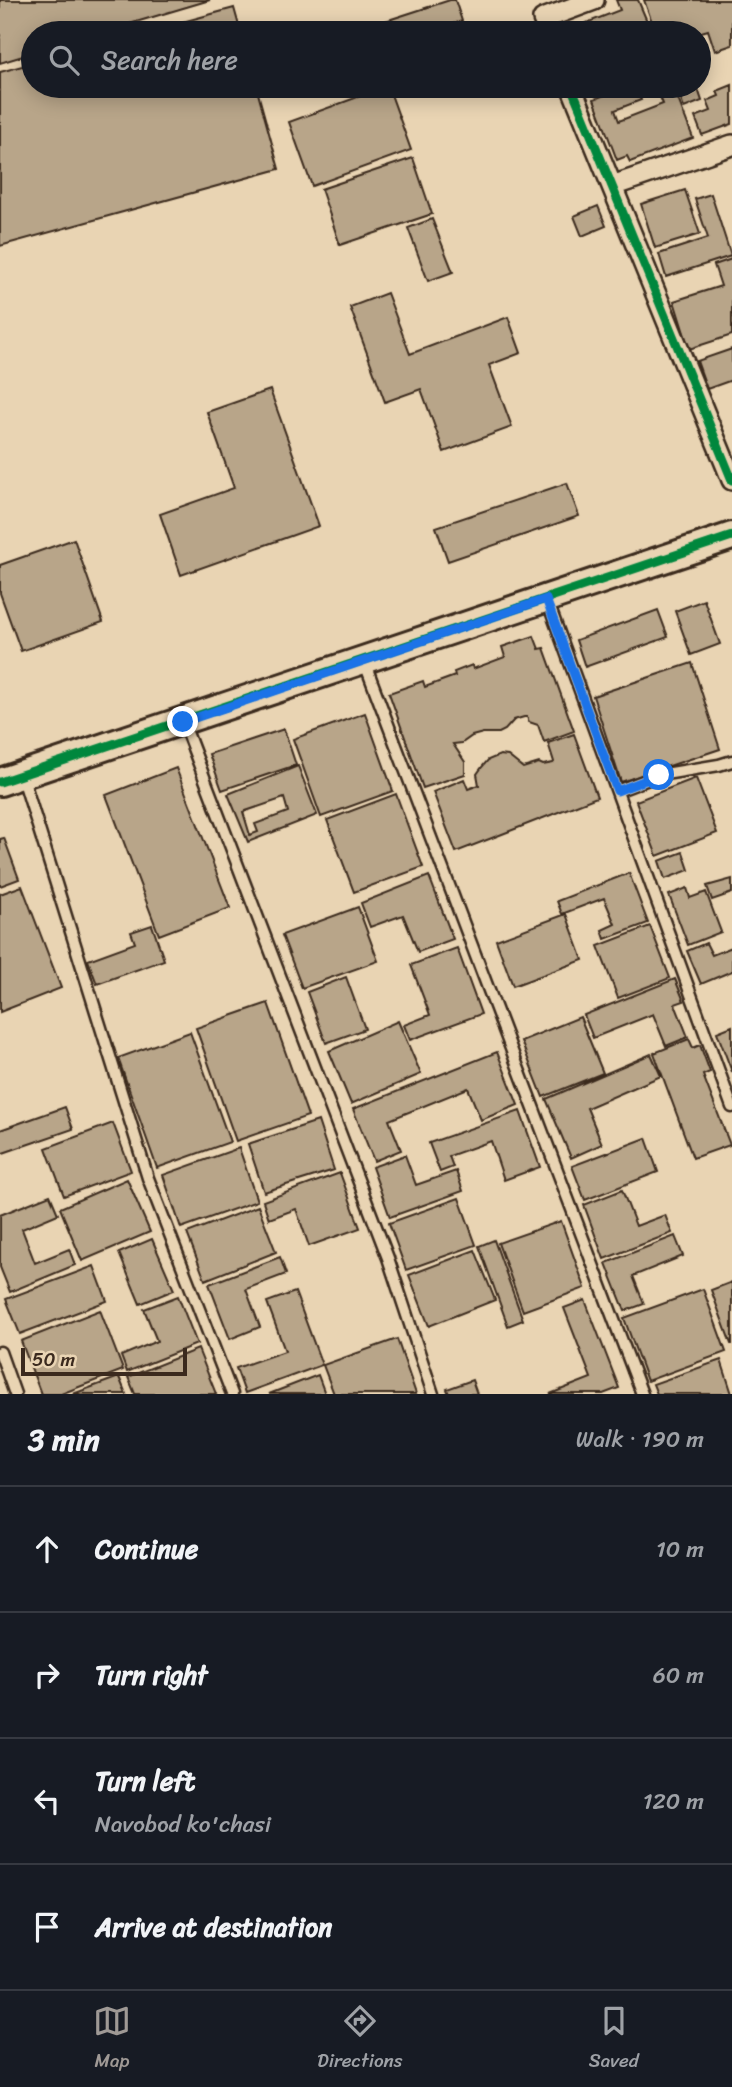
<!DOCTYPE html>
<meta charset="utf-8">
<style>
:root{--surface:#171b24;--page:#242831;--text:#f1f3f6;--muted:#9ea1a6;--line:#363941;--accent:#9f9995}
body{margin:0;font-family:Sriracha,sans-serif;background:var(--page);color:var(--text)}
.scale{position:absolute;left:21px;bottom:18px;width:166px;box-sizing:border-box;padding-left:7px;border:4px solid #3b2a1e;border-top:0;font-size:19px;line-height:24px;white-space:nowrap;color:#3b2a1e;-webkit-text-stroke:5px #e9d4b3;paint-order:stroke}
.stop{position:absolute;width:21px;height:21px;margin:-16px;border:5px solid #1a73e8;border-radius:50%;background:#fff}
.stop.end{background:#1a73e8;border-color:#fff;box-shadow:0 2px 7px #0008}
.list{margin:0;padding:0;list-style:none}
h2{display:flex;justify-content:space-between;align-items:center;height:91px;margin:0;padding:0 28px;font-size:30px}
h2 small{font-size:23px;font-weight:400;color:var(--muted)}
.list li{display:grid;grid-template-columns:46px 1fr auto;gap:21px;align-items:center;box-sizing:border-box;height:126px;padding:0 28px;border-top:2px solid var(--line)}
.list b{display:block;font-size:26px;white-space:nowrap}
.list p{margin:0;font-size:23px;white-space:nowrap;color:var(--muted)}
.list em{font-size:23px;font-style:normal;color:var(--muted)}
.icon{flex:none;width:38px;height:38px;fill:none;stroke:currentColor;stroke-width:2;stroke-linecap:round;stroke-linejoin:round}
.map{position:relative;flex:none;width:732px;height:1394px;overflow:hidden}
.search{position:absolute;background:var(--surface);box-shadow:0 4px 18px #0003;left:21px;right:21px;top:21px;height:77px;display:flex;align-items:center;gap:18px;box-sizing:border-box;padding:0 24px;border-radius:38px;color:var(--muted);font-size:26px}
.sheet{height:595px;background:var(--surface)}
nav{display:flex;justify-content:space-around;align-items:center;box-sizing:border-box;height:98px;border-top:2px solid var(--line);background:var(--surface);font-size:19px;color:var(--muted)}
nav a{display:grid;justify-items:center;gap:4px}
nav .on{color:var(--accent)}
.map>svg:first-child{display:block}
.building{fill:#b8a589;stroke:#3b2a1e;stroke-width:2;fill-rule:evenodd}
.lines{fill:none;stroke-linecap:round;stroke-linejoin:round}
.lane-casing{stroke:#3b2a1e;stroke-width:15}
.street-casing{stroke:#3b2a1e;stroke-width:24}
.secondary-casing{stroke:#3b2a1e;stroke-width:32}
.lane{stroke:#e9d4b3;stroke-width:10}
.street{stroke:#e9d4b3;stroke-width:19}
.secondary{stroke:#e9d4b3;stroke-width:26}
.cycleway-casing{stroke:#e9d4b3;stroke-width:13}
.cycleway{stroke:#00873e;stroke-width:9}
.route{stroke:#1a73e8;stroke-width:9}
</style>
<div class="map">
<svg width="732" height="1394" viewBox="0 0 732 1394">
<rect width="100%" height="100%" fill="#e9d4b3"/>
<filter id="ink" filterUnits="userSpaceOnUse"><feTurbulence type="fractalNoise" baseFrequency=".0143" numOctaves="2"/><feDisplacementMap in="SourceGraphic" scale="14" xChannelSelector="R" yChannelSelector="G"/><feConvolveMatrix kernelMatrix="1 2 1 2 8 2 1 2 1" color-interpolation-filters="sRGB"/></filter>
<g filter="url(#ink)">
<path class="building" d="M0 0H210L99 33H33V53L0 63Z
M450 0H455L462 21 424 33H375L373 25Z
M616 0H638L652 33H584L581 25 620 10Z
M644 0H732V45L715 51 708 30 698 33H656Z
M234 8 241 33H142Z
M33 63V86H256L279 169 0 246V72Z
M732 85V124L702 135 695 117 711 111 707 101 719 96 717 91Z
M388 86 411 150 312 186 289 122Z
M629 86H635L641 100 615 110 619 121 663 104 658 92 673 86 693 138 630 162 627 156 617 160 594 99Z
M676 86H697L702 101 684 108Z
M413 158 432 214 340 245 321 189Z
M685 190 700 234 655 248 641 204Z
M711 194 731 256 666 277 659 254 708 238 695 199Z
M598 206 606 226 582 236 574 216Z
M432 219 453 272 428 281 408 228Z
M732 259V335L689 349 674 301 721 286 714 265Z
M387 293 410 354 508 317 521 353 489 365 512 427 444 452 421 389 385 402 350 307Z
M732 349V380L707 389 697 361Z
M270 390 319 526 181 575 160 514 234 488 207 412Z
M567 483 579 516 448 561 436 527Z
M74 539 103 622 21 651 0 593V565Z
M704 600 720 644 691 655 675 611Z
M658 610 668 637 585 667 576 640Z
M534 636 539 649 544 648 574 731 544 742 538 725 529 722 527 717H524L514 720 505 730 499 733H483L472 736 462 743 453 744 465 762V774L423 788 389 693 423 681 425 687 455 676 454 672 472 665 473 669 505 657 502 647Z
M692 663 720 749 621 782 593 696Z
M365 713 393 791 321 817 293 739Z
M284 729 296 765 222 790 209 754Z
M574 734 597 797 456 852 433 792 464 779 468 789 479 785 477 774 482 767 488 760 500 755 508 756 523 768 539 763 543 765 553 763 554 762 548 743Z
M298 766 317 815 248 842 228 794ZM284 798 288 812 255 824 258 832 250 835 243 812Z
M176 768 230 908 159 935 106 795Z
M696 778 717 833 657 856 636 801Z
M396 794 423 867 354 892 327 820Z
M4 838 19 879 0 886V839Z
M683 852 689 870 665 879 659 861Z
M629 873 648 923 605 939 602 930 615 924 604 898 562 914 557 901Z
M429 876 453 939 418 952 403 915 370 927 361 903Z
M732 879V893L712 900 707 886Z
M22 886 61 988 0 1012V894Z
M687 888 690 898 706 892 721 932 688 945 669 895Z
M358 907 378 961 302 988 282 935Z
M566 914 583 960 513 986 496 940Z
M152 925 164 960 97 984 88 960 135 943 131 932Z
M650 926 670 978 618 998 598 946Z
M706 943 712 955 732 947V971L701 984 687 951Z
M457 948 481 1014 410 1040 404 1025 430 1015 411 965Z
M346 977 365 1029 326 1043 307 992Z
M675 979 684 1001 675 1004 688 1037 666 1046 653 1014 593 1038 584 1015Z
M268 1003 308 1116 236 1141 196 1028Z
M580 1017 603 1073 543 1097 521 1041Z
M398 1021 421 1074 351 1104 329 1051Z
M732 1026V1072L717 1032Z
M190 1032 230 1142 157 1168 118 1058Z
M689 1039 693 1048 700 1045 710 1072 703 1075 730 1145 693 1158 654 1053Z
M497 1052 518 1105 481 1120 468 1088 389 1120 401 1150 374 1161 353 1109Z
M651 1054 661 1076 587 1108 602 1144 571 1158 546 1099Z
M65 1107 73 1129 0 1154V1130Z
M520 1111 540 1167 504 1180 491 1141 449 1156 453 1167 440 1172 429 1143Z
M318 1121 334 1170 264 1192 248 1144Z
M113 1123 131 1171 64 1196 46 1148Z
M646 1138 658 1172 585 1200 572 1166Z
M239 1148 257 1201 181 1228 163 1175Z
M405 1155 416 1185 456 1171 463 1191 390 1217 372 1167Z
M340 1173 360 1228 309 1246 296 1209 269 1219 263 1201Z
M127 1179 150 1232 82 1261 60 1208Z
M622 1190 636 1226 665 1215 672 1233 604 1259 584 1205Z
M50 1195 58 1214 22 1229 35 1263 69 1249 75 1265 10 1292 0 1267V1215Z
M459 1198 476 1245 406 1270 389 1223Z
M258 1206 276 1252 205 1280 187 1233Z
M561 1221 585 1288 523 1311 498 1243Z
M675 1236 683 1256 633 1276 644 1304 625 1311 606 1263Z
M152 1239 174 1290 140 1304 119 1253Z
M494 1240 523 1320 508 1326 479 1246Z
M475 1250 495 1300 429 1326 409 1275Z
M280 1257 286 1274 246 1289 260 1327 230 1339 209 1284Z
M94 1266 107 1301 20 1334 6 1299Z
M732 1282V1344H731L711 1290Z
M703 1289 726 1352 647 1381 624 1318Z
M295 1292 322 1365 245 1393 236 1368 285 1351 267 1302Z
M178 1296 197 1344 127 1372 121 1356 157 1341 144 1309Z
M585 1300 619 1388 603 1394H550L591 1378 564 1308Z
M100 1310 123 1370 61 1394H41L21 1341Z
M397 1339 416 1394H334L323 1365Z
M198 1349 216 1394H135L128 1377Z
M721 1360 732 1394H657L653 1384Z
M318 1375 325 1394H269Z
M119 1377 126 1394H73Z
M472 1380 477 1394H449L447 1389Z"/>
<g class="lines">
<defs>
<path id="lane" d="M547 600 732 1107
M364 661 642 1394
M183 722 388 1258 433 1394
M22 775 148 1178 232 1394
M617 791 659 775 719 765 732 761
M0 1352 15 1394"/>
<path id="street" d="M549 33 543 19 594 0
M571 86 732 480
M612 186 732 145"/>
<path id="secondary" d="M0 782 732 536"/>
</defs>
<use href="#lane" class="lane-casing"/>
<use href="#street" class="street-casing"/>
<use href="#secondary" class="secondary-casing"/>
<use href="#lane" class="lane"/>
<use href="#street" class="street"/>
<use href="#secondary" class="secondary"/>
<defs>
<path id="cycleway" d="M571 86 732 480
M0 782 732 536"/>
</defs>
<use href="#cycleway" class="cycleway-casing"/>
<use href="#cycleway" class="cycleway"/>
</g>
</g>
<g class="lines" filter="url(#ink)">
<path class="route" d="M183 722 546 599 617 791 659 775"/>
</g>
</svg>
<div class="scale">50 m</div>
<div class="stop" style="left:659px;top:775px"></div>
<div class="stop end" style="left:183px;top:722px"></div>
<div class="search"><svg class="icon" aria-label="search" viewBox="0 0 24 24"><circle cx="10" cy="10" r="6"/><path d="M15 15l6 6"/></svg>Search here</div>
</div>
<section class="sheet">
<h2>3 min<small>Walk · 190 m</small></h2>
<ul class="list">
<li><svg class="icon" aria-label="ahead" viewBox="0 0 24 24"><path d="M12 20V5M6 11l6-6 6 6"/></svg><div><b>Continue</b></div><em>10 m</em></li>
<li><svg class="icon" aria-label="right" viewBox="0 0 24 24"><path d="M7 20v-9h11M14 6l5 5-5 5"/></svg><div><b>Turn right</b></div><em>60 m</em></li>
<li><svg class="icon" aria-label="left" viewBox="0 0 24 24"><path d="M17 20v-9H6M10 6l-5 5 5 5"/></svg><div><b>Turn left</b><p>Navobod ko'chasi</p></div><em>120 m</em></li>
<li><svg class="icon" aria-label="arrive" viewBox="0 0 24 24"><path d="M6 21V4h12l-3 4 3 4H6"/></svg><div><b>Arrive at destination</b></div></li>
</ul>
</section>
<nav>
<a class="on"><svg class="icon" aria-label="map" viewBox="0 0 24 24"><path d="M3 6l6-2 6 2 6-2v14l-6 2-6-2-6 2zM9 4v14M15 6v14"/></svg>Map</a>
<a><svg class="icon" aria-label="directions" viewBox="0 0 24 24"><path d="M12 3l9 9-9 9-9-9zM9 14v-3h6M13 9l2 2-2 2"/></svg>Directions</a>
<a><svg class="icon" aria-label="saved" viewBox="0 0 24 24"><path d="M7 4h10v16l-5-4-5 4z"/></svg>Saved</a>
</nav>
